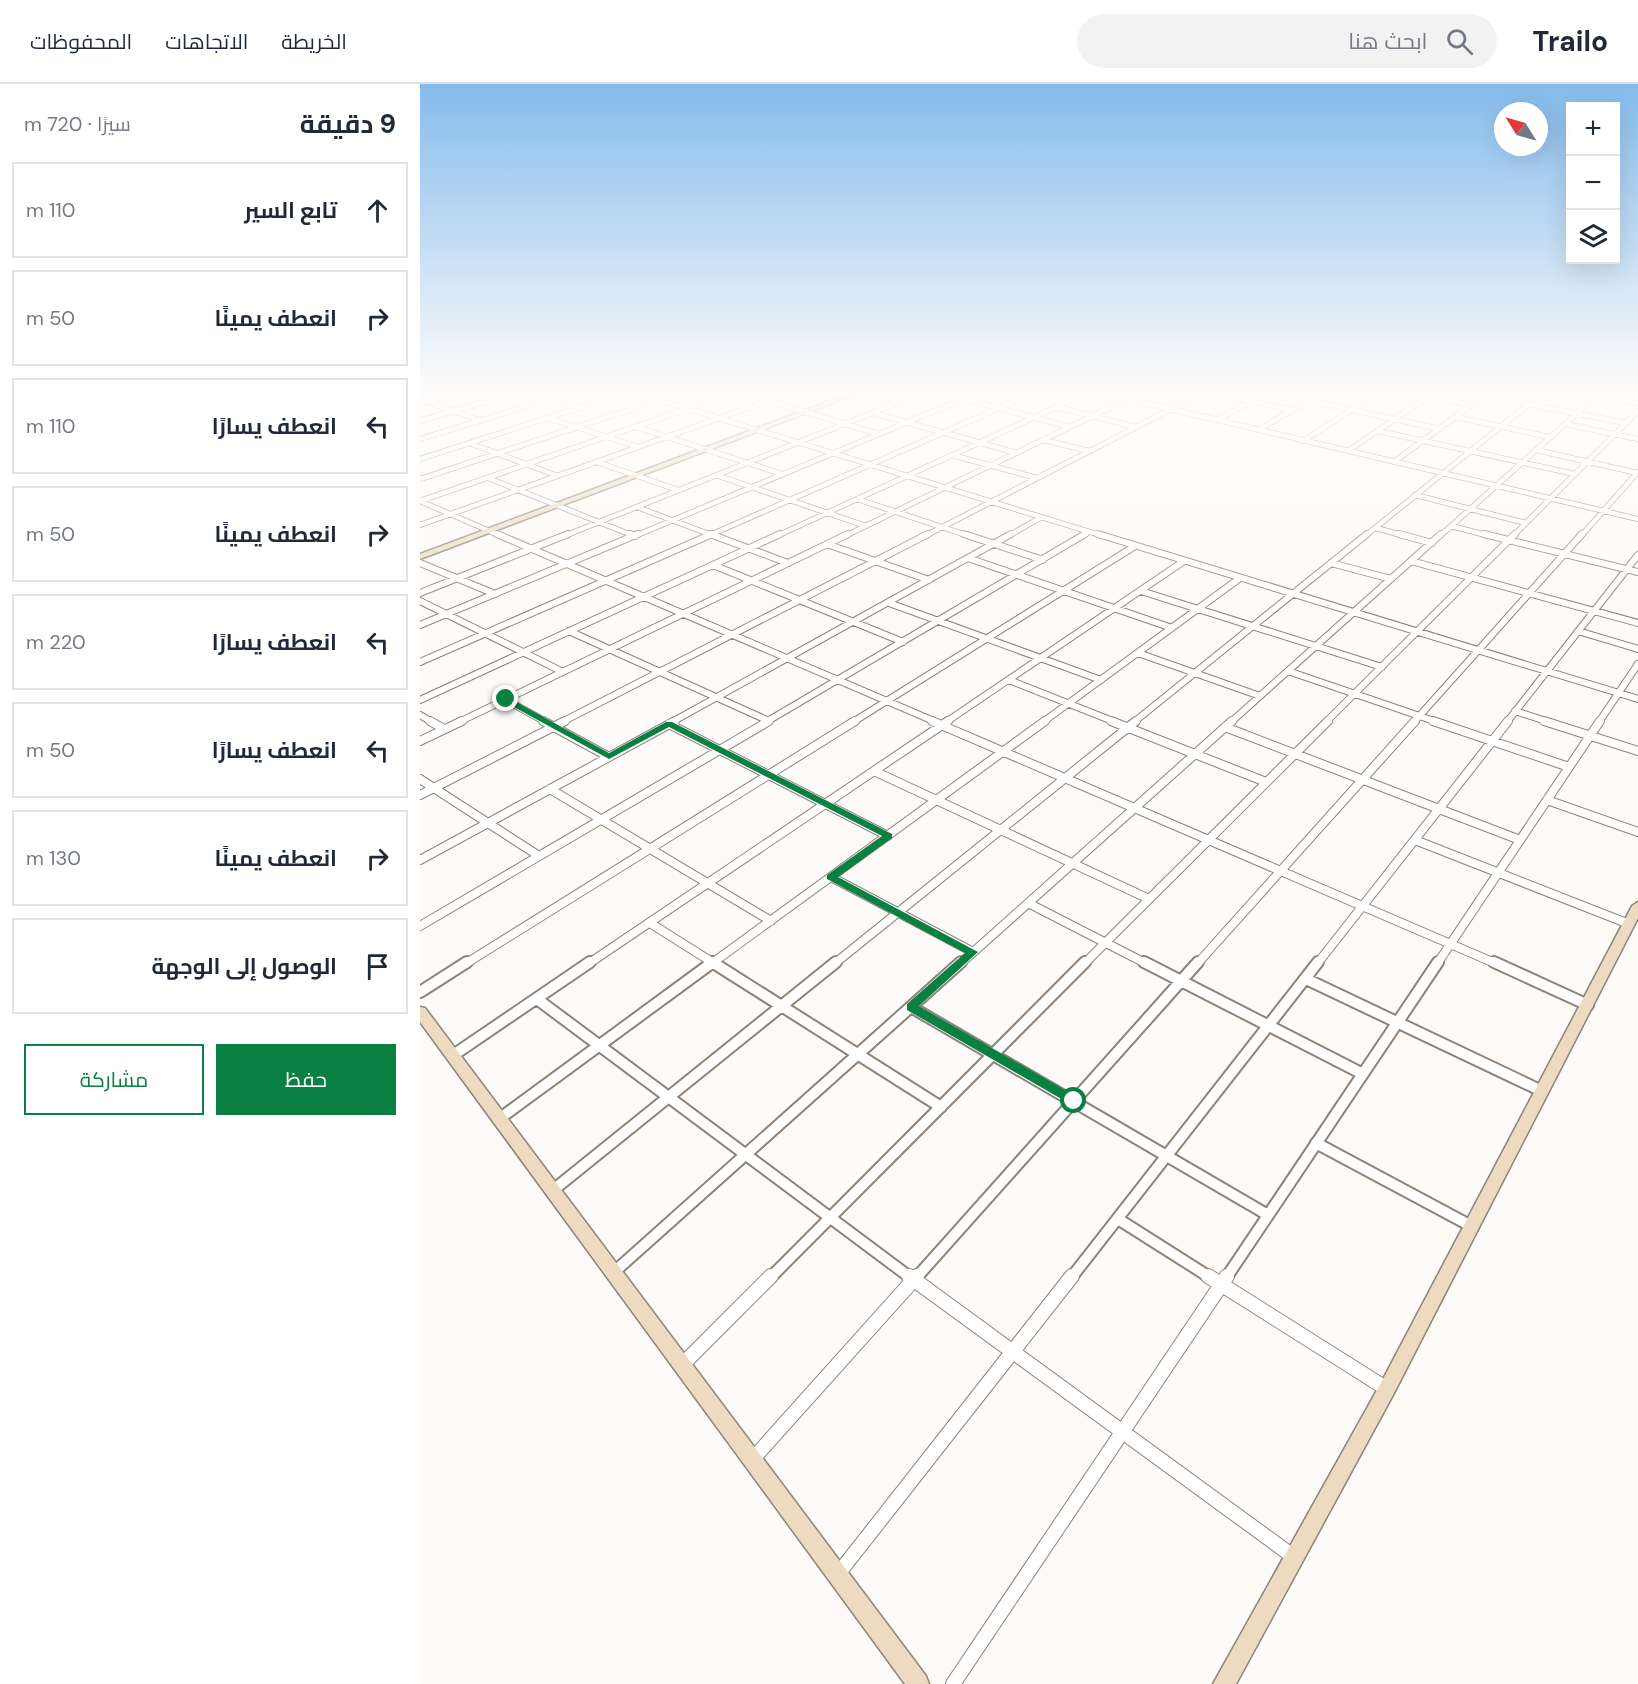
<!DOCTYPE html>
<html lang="ar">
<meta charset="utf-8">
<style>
:root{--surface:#fff;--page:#f2f2f3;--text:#1f2937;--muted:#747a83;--line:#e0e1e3;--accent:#0b8043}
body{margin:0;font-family:"DM Sans",Cairo,sans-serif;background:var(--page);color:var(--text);direction:rtl}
.controls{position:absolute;right:18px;top:18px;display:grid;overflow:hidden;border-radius:0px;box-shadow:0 6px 24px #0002}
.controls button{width:54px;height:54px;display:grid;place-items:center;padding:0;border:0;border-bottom:2px solid var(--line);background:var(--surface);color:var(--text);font:30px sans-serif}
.compass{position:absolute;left:1074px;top:18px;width:54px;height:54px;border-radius:50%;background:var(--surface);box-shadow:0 6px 24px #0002;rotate:307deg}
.stop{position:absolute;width:18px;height:18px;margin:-14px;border:4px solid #0b8043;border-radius:50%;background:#fff}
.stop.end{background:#0b8043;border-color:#fff;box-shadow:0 2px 6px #0008}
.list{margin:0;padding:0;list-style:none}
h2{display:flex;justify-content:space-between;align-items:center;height:78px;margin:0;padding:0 24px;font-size:26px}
h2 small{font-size:20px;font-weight:400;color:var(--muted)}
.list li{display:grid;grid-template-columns:39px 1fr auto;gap:18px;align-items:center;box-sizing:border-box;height:96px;margin:0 12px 12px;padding:0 12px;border:2px solid var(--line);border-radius:0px}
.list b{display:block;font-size:22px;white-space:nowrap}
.list em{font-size:20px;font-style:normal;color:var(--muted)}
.actions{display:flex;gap:12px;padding:18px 24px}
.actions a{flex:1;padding:14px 0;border:2px solid var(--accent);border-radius:0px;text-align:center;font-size:21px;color:var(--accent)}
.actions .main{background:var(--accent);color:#fff}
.icon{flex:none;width:33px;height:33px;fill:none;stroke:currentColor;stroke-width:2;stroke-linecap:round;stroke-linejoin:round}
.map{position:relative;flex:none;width:1218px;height:1600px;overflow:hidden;direction:ltr}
header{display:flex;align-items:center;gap:36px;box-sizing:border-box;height:84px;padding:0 30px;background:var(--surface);border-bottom:2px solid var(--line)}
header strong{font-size:28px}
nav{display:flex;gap:33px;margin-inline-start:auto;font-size:21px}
.search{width:420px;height:54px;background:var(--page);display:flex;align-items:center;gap:15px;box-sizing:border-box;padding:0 21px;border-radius:33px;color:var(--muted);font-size:22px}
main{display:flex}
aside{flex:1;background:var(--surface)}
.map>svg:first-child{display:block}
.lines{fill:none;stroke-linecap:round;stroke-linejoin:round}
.street-far4-casing{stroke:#8c847c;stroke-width:6}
.street-far3-casing{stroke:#8c847c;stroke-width:8}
.street-far2-casing{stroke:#8c847c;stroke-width:10}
.street-far1-casing{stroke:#8c847c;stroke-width:14}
.street-casing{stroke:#8c847c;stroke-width:16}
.secondary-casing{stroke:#8c847c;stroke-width:3}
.street-far4{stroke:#fff;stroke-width:4.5}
.street-far3{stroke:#fff;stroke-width:6}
.street-far2{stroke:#fff;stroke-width:8}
.street-far1{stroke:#fff;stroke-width:10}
.street{stroke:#fff;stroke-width:14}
.secondary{fill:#ecdbc1;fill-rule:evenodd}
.route{fill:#0b8043}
</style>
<header>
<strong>Trailo</strong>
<div class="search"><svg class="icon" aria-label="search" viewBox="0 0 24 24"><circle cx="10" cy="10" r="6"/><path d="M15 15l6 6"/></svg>ابحث هنا</div>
<nav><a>الخريطة</a><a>الاتجاهات</a><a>المحفوظات</a></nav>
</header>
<main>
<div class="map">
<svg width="1218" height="1600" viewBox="0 0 1218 1600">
<rect width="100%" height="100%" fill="#fefaf7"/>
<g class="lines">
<defs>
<path id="street-far4" d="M109 307 159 324
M210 307 683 452
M441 307 481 317
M513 307 650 343
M674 307 1218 435
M785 307 872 326
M984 307 1052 321
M1040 307 1206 339
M1154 307 1218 319
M318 308 459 350
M849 308 1020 345
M6 317 61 337
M0 319 41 307
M636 323 716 343
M453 329 597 369
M1036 333 1130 353
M128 334 218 363
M797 336 850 307
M0 337 101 307
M1145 340 1218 355
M216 343 362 390
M838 346 905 307
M958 347 1155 390
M0 355 156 307
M624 356 669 367
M883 357 961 307
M49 359 138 392
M1116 366 1218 389
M928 367 1016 307
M532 371 617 394
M0 375 211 307
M177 378 258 406
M974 378 1070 307
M296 391 446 442
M68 394 214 452
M0 395 266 307
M995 411 1106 439
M437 415 549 452
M0 417 81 452
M0 417 319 307
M217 423 294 452
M0 441 375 307
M1031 442 1070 452
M956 444 985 452
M144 452 507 307
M215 452 562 307
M288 452 618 307
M357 452 671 307
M425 452 724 307
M505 452 786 307
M588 452 620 434
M663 452 669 448
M945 452 1125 307
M1020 452 1182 307
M1093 452 1218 327
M1161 452 1218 388"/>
<path id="street-far3" d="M77 450 516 638
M210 450 215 452
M290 450 368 479
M544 450 623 476
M678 450 1218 615
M979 450 1012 459
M1064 450 1218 488
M407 460 509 496
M548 474 752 544
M991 477 1218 539
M0 479 75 510
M911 479 971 495
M293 481 483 558
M721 507 962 583
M0 509 148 450
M0 517 143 588
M469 519 681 596
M0 541 218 450
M149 547 349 637
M1158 547 1218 565
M718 569 840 612
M0 578 292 450
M868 587 1017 638
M589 596 695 638
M0 616 360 450
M86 616 126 638
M1095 627 1129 638
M0 631 12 638
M39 638 428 450
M142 638 508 450
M252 638 591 450
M346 638 665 450
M433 638 715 462
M526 638 764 477
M623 638 820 494
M714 638 947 450
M811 638 1021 450
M906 638 1095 450
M994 638 1162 450
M1087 638 1218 471
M1179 638 1218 580"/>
<path id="street-far2" d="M10 637 24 645
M123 637 189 673
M512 637 1077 880
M691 637 846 698
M1013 637 1149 683
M1124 637 1218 667
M249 640 468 752
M805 643 1100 756
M0 657 42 637
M454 687 729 815
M0 695 119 772
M130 705 351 837
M0 711 145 637
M1127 716 1218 748
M995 756 1209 840
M0 776 255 637
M411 793 553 868
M608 819 727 880
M230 839 295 880
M0 842 349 637
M45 880 435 637
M168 880 528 637
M291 880 625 637
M414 880 716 637
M540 880 812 637
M664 880 908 637
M777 880 995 637
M897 880 1088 637
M1017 880 1180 637"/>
<path id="street-far1" d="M292 878 521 1023
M724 878 943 990
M1074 878 1168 921
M886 895 1122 1007
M0 908 47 878
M117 915 491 1194
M491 923 848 1131
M32 972 170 878
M79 1035 293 878
M896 1059 1053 1143
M132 1107 416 878
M698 1135 791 1194
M193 1189 541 878
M350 1194 665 878
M496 1194 778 878
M651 1194 898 878
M806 1194 1018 878"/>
<path id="street" d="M489 1192 874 1473
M788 1192 967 1305
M262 1281 351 1192
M332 1376 497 1192
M418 1490 652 1192
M533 1600 807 1192"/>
<path id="secondary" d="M436 307H445L0 475V470Z
M1218 818V834L973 1311 816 1600H793L961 1299 1212 822Z
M0 923 5 924 506 1592 509 1600H485L0 938Z"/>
</defs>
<use href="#street-far4" class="street-far4-casing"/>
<use href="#street-far3" class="street-far3-casing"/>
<use href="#street-far2" class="street-far2-casing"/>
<use href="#street-far1" class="street-far1-casing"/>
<use href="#street" class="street-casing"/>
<use href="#secondary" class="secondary-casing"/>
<use href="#street-far4" class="street-far4"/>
<use href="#street-far3" class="street-far3"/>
<use href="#street-far2" class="street-far2"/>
<use href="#street-far1" class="street-far1"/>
<use href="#street" class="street"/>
<use href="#secondary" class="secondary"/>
</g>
<linearGradient id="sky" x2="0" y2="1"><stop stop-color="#85bbec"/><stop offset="0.58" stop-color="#fffdfb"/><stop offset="1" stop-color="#fffdfb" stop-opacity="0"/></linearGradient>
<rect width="1218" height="531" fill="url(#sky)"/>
<path class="route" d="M83 614H89L189 669 246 638H252L472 750V754L418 793 558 868 499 922 659 1014V1020H650L487 926V920L545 869 407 795V791L462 752 249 643 189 675 83 617Z"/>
</svg>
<div class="controls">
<button>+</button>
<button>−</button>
<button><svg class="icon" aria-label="layers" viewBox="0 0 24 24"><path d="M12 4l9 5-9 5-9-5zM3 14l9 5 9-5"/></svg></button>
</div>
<svg class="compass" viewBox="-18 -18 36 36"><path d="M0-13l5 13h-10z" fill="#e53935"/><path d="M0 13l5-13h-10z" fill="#747a83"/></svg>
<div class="stop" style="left:654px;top:1017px"></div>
<div class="stop end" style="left:86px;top:615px"></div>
</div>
<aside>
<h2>9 دقيقة<small>سيرًا · 720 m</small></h2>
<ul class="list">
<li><svg class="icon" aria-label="ahead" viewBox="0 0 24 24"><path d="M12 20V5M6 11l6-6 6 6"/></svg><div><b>تابع السير</b></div><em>110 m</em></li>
<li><svg class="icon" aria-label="right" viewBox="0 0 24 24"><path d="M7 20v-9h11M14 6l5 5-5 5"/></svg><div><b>انعطف يمينًا</b></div><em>50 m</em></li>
<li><svg class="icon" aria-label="left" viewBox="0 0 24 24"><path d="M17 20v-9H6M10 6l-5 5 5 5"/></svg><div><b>انعطف يسارًا</b></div><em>110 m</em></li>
<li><svg class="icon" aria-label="right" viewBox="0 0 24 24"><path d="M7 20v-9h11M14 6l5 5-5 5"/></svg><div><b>انعطف يمينًا</b></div><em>50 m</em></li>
<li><svg class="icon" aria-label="left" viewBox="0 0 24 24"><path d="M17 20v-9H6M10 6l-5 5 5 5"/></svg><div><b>انعطف يسارًا</b></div><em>220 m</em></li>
<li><svg class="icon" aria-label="left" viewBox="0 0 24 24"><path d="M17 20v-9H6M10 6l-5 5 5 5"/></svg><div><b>انعطف يسارًا</b></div><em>50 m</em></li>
<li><svg class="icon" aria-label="right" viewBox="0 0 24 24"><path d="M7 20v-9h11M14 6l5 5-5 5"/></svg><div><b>انعطف يمينًا</b></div><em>130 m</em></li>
<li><svg class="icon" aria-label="arrive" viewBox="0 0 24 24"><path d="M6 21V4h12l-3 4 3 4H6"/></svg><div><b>الوصول إلى الوجهة</b></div></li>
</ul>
<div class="actions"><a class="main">حفظ</a><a>مشاركة</a></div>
</aside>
</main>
